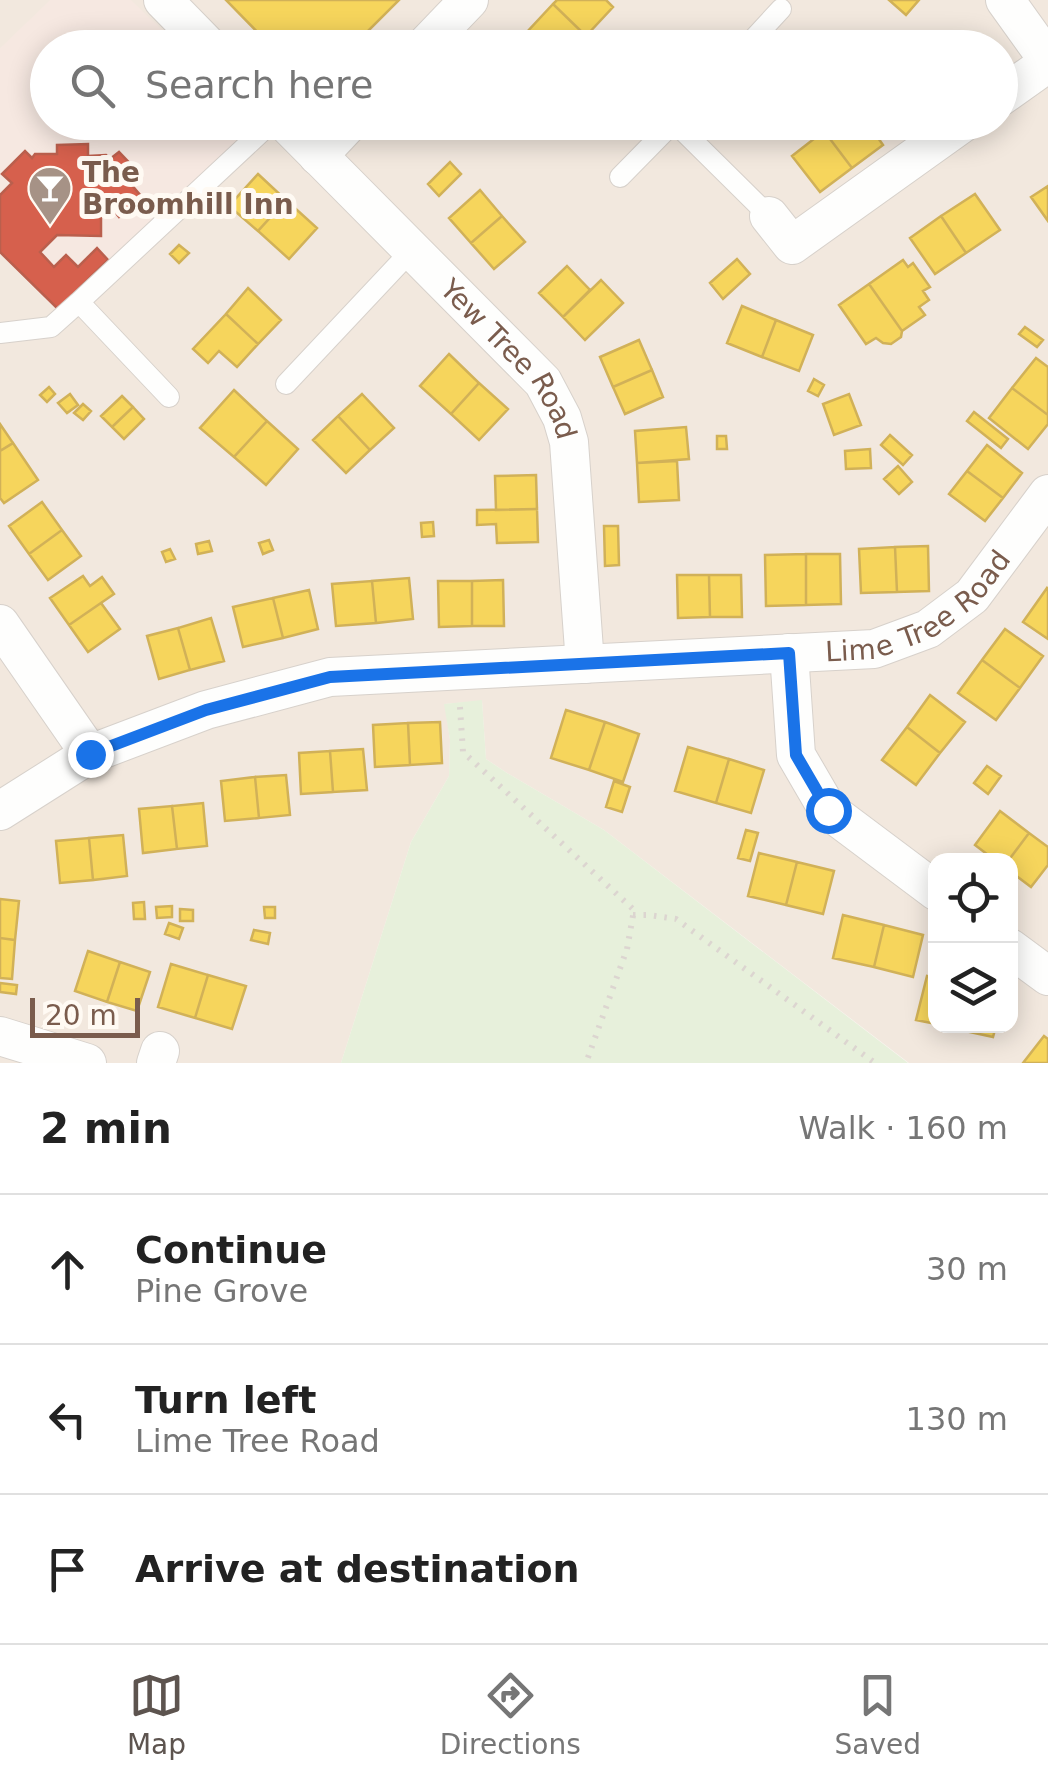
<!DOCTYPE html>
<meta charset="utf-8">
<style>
:root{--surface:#fff;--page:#f6f6f6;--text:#222;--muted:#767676;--line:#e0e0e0;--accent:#5d544f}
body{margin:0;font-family:"DejaVu Sans",sans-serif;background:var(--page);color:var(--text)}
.controls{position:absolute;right:30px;bottom:30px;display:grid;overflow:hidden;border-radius:20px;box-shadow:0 5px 25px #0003}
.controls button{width:90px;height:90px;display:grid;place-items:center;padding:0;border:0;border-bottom:2px solid var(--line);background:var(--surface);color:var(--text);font:50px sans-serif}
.scale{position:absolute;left:30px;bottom:25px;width:110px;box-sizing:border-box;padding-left:10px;border:5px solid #7a5c4d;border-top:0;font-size:28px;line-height:35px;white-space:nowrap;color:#7a5c4d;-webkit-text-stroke:8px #fffaf3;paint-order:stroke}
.stop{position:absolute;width:30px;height:30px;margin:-22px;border:8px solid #1a73e8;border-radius:50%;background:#fff}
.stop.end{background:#1a73e8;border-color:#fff;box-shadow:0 2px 10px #0008}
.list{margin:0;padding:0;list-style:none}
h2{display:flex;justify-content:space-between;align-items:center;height:130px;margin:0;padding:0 40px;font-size:42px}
h2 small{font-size:32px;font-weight:400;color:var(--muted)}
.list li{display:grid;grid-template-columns:65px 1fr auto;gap:30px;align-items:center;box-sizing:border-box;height:150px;padding:0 40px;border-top:2px solid var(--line)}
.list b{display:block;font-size:38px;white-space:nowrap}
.list p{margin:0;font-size:32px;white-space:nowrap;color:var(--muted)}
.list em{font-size:32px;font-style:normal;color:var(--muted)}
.icon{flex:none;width:55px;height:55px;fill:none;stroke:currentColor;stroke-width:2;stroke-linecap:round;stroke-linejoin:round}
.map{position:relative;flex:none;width:1048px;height:1063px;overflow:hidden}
.search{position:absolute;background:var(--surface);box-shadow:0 5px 25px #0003;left:30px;right:30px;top:30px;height:110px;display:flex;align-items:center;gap:25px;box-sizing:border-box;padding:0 35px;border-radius:55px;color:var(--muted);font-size:38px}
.sheet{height:580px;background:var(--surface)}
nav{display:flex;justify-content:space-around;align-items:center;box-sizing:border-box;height:140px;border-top:2px solid var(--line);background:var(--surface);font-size:28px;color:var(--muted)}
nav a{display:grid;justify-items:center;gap:5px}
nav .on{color:var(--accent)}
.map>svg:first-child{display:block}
.residential{fill:#f2e8de;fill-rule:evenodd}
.commercial{fill:#f6e8e1}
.green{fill:#e7f0db}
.homes{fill:#f6d55c;stroke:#d1b158;stroke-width:2.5}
.shops{fill:#d6604d;stroke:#ba5f4d;stroke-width:2.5}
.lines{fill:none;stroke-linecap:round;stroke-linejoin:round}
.service-casing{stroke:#d7d1cb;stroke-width:22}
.minor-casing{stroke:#d7d1cb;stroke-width:40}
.path{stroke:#dcd5d0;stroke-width:6;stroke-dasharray:2.5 8;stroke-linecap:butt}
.service{stroke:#fefefd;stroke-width:20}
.minor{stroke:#fefefd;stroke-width:38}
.route{stroke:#1a73e8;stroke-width:12}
.labels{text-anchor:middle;stroke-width:10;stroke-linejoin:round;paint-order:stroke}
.poi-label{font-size:28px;font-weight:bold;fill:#7a5c4d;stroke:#fffaf3;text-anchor:start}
.street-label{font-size:28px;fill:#7a5c4d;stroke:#fffaf3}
</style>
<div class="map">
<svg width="1048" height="1063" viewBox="0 0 1048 1063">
<rect width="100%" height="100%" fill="#f9f5f0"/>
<path class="residential" d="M0 0H1048V1063H909L604 830 507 773 486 759 482 701 445 704 450 740 449 776 411 842 341 1063H0ZM48 48H1000V122H48ZM936 861H1010V1026H936Z"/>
<path class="commercial" d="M50 0H131L180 47 48 48V122L256 123 57 311 0 254V48Z"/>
<path class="green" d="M482 700 486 759 507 773 604 830 908 1063H341L411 842 449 776 450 740 444 704Z"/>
<path class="homes" d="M226 0H399L351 48H301L291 37 281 48H273Z
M557 0H606L613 7 586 36 553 4Z
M889 0H919L906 15Z
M553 4 586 36 575 48H543L527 32Z
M836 122H867L883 145 852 168 824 131Z
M888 122H912L896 134Z
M824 131 852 168 820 192 792 156Z
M450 162 461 174 439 196 428 184Z
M258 174 286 200 258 231 229 206Z
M1048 186V221L1031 197Z
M480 190 502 216 471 243 449 218Z
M975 194 1000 230 966 253 941 216Z
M286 200 317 228 289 259 258 231Z
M502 216 525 242 494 269 471 243Z
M941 216 966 253 935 274 910 238Z
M179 245 189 253 179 263 170 254Z
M737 259 750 274 723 299 710 283Z
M903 260 908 267 913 263 930 287 923 291 929 300 919 307 925 315 902 331 869 284Z
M567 266 590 290 563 317 539 293Z
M601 280 623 303 585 340 563 317Z
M869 284 902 331 901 337 891 344 883 343 876 338 866 344 839 305Z
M248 288 281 320 258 344 226 314Z
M742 306 776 320 762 357 727 343Z
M226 314 258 344 237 367 219 351 208 363 193 349Z
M776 320 813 335 799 371 762 357Z
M1025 327 1043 340 1037 347 1019 334Z
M639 340 652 370 613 387 600 357Z
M449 354 479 383 451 414 420 386Z
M1036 358 1048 367V415L1012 388Z
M652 370 663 397 625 414 613 387Z
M814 379 824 385 818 396 808 391Z
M479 383 508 409 479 440 451 414Z
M49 387 55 394 47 402 40 395Z
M1012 388 1048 415V424L1028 449 989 418Z
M234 390 267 421 234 457 200 428Z
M70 394 78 405 67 413 58 403Z
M362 394 394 428 370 450 338 416Z
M849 394 861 425 834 435 823 404Z
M122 396 133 407 112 427 101 416Z
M83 404 91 411 83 420 74 413Z
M133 407 144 419 124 439 112 427Z
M974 412 1008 439 1001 448 967 421Z
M338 416 370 450 346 473 313 440Z
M267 421 298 449 266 485 234 457Z
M0 424 13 443 0 451Z
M686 427 689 459 637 463 635 431Z
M890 435 912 455 903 465 881 445Z
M717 436H726L727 449H717Z
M13 443 38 480 4 503 0 498V451Z
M987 445 1022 473 1003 498 967 471Z
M870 449 871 468 846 469 845 451Z
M677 461 679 500 639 502 637 463Z
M898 466 912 482 899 494 884 479Z
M967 471 1003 498 985 521 949 494Z
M536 475 537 509 496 510 495 476Z
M42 502 62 530 29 554 9 526Z
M537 509 538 542 497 543 496 524 477 525V510Z
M433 522 434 536 422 537 421 523Z
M604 526H618L619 565 605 566Z
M62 530 81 556 48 580 29 554Z
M269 540 273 550 263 554 259 543Z
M209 541 212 551 198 554 196 544Z
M928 546 929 591 897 592 895 547Z
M895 547 897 592 861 593 859 549Z
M170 549 175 559 166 562 162 552Z
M806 554H840L841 604 806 605Z
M806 554V605L766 606 765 555Z
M677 575H709L710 617 678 618Z
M709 575H741L742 617H710Z
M83 576 90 586 102 577 114 594 69 625 50 598Z
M409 578 413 619 376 623 372 581Z
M503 580 504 626H472V581Z
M372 581 376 623 336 626 332 584Z
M438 581H472V626L439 627Z
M1047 588 1048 589V639L1023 622Z
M309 590 318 629 283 638 273 598Z
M273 598 283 638 243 647 233 607Z
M101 603 120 629 88 652 69 625Z
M211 618 224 661 190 670 178 628Z
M178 628 190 670 159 679 147 636Z
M1005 629 1043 656 1020 688 982 660Z
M982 660 1020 688 996 720 958 693Z
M930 695 965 722 940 753 907 727Z
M566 710 605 722 589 770 551 758Z
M440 722 442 763 410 765 408 723Z
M605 722 639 734 623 782 589 770Z
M408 723 410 765 375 767 373 725Z
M907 727 940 753 916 785 882 760Z
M688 747 729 759 716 803 675 791Z
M363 749 367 790 333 792 330 751Z
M330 751 333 792 301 794 299 753Z
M729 759 764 770 751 813 716 803Z
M987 766 1001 776 988 794 974 783Z
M286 775 290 815 259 818 255 777Z
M255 777 259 818 225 821 221 781Z
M614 781 630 787 622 812 606 807Z
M203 803 207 846 177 849 172 806Z
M172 806 177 849 143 853 139 809Z
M1000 811 1029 833 1008 861H996L975 845Z
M746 830 758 833 750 861 738 858Z
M1029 833 1048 847V865L1031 887 1010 871V861H1008Z
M123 835 127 876 93 880 89 838Z
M89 838 93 880 60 883 56 841Z
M759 853 797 862 786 905 748 896Z
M797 862 834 871 823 914 786 905Z
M0 899 19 901 15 940 0 938Z
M144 902 145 919H134L133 903Z
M172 906V917L157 918 156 907Z
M264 907H275V918H265Z
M180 909 193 910V921H180Z
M843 915 884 925 874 967 833 958Z
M169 923 183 928 179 939 165 934Z
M884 925 923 935 913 977 874 967Z
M254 930 270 933 268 944 251 940Z
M0 938 15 940 12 979 0 978Z
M88 951 120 962 107 1002 75 991Z
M120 962 150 972 137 1011 107 1002Z
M171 964 208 975 195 1018 158 1007Z
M208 975 246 986 232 1029 195 1018Z
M927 976 936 978V1024L916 1020Z
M0 983 17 985 16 994 0 992Z
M957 1026H996L993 1037 956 1029Z
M1044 1036 1048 1039V1063H1023Z"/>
<path class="shops" d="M88 144V156L106 155 110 159 119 152 140 174 130 183 141 196 119 217 110 206H101V236L57 235 40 252 54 267 66 255 78 267 97 248 108 260 58 309 0 252V195L12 183 2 174 25 151 32 158 35 154H57V145Z"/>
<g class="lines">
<defs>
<path id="service" d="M745 48 781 9
M674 122 769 216
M620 177 674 122
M0 333 51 327 79 302
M286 384 412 250
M169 397 79 302 272 122"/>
<g id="minor">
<path d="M163 0 210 48"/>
<path d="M1005 0 1048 60"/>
<path d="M423 48 469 0"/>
<path d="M1000 97 1048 63"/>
<path id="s1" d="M285 122 543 382 562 418 569 442 585 664"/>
<path d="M318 156 350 122"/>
<path d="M769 216 792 245 964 122"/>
<path d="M0 624 90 754"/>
<path d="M789 653 796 755 828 810 936 891"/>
<path id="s2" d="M0 811 90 754 206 710 330 677 874 649 928 629 972 596 1048 494"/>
<path d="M1010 948 1048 976"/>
<path d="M0 1036 87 1063"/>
<path d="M156 1063 160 1051"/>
</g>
</defs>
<use href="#service" class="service-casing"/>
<use href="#minor" class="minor-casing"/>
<path class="path" d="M460 707 463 752 634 910 627 949 586 1063
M633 915H649L676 919 875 1063"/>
<use href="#service" class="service"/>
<use href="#minor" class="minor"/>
</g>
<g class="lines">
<path class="route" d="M90 754 206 710 330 677 789 653 796 755 828 810"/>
</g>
<defs>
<symbol id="bar-pin" viewBox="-11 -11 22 30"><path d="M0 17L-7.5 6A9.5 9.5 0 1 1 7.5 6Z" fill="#a69286" stroke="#fffaf3"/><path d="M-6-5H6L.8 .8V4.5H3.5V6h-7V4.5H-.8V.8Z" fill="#fff"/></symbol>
</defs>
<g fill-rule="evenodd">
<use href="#bar-pin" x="25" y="163" width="50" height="68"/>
</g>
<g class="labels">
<g class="poi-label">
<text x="82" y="182">The<tspan x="82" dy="32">Broomhill Inn</tspan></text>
</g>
<g class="street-label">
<text dy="10" stroke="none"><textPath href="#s1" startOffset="328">Yew Tree Road</textPath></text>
<text dy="10" stroke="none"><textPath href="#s2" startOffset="962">Lime Tree Road</textPath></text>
</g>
</g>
</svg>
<div class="controls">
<button><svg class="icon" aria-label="locate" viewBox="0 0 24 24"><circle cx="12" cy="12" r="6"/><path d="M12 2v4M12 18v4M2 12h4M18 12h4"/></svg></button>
<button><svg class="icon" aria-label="layers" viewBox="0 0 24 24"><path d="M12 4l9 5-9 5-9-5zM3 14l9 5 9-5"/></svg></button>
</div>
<div class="scale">20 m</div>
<div class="stop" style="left:828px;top:810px"></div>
<div class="stop end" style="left:90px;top:754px"></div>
<div class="search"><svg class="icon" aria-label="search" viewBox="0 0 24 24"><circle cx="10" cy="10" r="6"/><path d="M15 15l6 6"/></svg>Search here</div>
</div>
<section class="sheet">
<h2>2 min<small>Walk · 160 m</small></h2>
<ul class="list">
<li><svg class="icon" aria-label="ahead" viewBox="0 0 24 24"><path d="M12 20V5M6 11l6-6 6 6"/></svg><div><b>Continue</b><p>Pine Grove</p></div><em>30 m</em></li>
<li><svg class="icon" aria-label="left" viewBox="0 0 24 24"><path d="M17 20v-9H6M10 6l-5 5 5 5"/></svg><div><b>Turn left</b><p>Lime Tree Road</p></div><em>130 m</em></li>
<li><svg class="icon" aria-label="arrive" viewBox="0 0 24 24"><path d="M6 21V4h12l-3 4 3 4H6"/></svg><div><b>Arrive at destination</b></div></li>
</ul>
</section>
<nav>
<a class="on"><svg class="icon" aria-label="map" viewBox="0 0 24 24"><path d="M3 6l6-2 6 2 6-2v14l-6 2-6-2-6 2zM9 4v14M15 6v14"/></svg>Map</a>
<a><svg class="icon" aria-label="directions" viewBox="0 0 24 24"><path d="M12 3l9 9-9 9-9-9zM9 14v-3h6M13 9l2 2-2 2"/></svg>Directions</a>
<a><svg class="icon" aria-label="saved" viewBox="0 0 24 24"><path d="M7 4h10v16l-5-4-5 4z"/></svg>Saved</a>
</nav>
